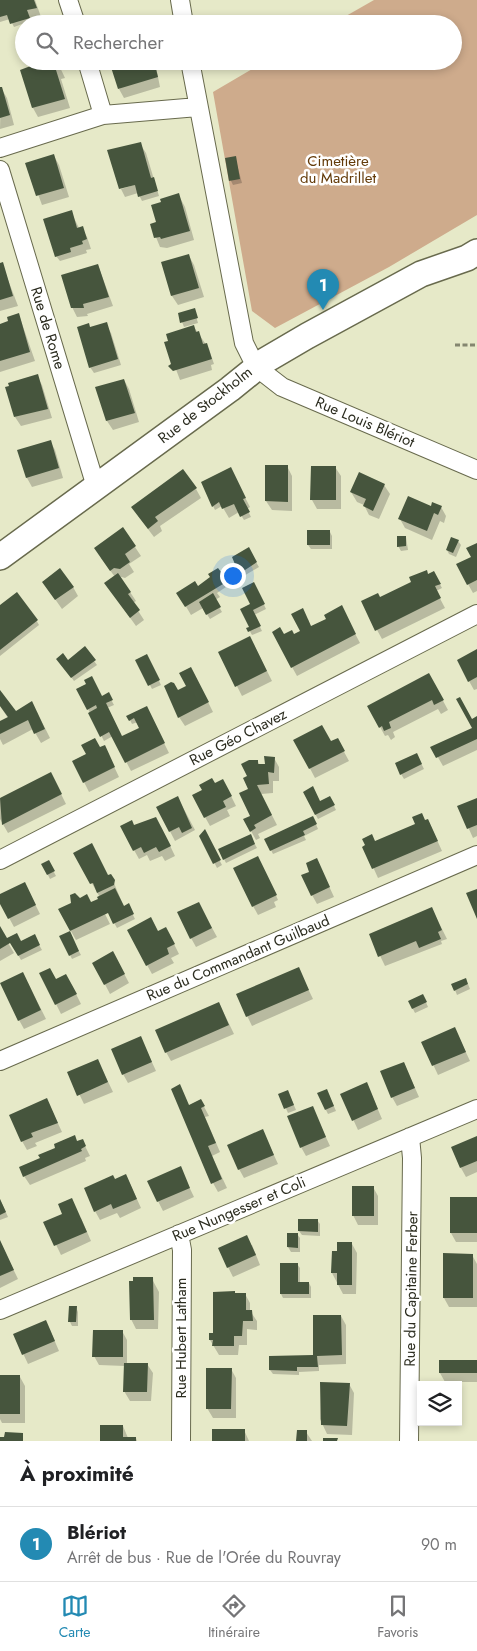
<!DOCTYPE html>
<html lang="fr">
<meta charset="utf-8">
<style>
:root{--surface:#fff;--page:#f2f2f2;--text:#202124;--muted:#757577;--line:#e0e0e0;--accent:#238ab3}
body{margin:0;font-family:Jost,sans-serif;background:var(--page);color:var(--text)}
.controls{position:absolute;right:15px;bottom:15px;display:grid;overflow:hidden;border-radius:0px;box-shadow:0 2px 8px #0003}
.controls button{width:45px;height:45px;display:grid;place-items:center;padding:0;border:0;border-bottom:1px solid var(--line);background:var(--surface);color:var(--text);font:25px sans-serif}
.you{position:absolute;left:232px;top:575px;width:18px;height:18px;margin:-12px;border:4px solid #fff;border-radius:50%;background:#1a73e8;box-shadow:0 0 0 8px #1a73e833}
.badge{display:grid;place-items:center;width:32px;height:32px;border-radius:50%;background:var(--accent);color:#fff;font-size:16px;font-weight:700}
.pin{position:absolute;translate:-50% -41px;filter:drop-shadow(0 1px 2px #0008)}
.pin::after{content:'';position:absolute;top:26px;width:18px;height:15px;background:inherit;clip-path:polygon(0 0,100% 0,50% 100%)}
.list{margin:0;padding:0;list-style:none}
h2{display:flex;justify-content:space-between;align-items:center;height:65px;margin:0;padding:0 20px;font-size:21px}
h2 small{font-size:16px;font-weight:400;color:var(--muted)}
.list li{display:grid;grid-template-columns:32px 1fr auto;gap:15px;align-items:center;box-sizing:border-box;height:75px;padding:0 20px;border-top:1px solid var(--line)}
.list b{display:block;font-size:19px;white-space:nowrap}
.list p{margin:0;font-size:16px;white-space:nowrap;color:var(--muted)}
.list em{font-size:16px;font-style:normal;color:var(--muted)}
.icon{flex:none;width:28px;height:28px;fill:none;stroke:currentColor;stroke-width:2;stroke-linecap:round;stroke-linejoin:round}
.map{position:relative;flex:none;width:477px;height:1441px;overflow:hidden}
.search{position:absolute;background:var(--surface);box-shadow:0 2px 8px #0003;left:15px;right:15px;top:15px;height:55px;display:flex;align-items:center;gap:12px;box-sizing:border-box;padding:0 18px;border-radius:28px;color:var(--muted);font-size:19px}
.sheet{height:140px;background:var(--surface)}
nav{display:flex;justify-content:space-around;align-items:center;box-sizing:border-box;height:70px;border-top:1px solid var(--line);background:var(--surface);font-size:14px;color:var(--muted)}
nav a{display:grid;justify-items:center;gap:2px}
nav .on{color:var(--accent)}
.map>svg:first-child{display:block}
.green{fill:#ceab8c}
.shadow{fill:#0003}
.building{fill:#46553d}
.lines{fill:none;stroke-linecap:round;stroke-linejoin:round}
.street-casing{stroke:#686a4d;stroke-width:20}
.secondary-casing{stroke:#686a4d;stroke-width:28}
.path{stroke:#84866f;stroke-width:3;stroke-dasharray:5 2.5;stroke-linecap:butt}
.street{stroke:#fff;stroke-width:18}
.secondary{stroke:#fff;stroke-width:25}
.labels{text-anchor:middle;stroke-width:5;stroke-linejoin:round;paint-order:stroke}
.park-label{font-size:15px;fill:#633a08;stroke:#fff}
.street-label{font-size:15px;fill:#2b2c1f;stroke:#fff}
</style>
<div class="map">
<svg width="477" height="1441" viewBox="0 0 477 1441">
<rect width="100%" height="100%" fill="#e6e9c8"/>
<path class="green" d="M374 0H477V215L389 267 275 328 252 311 213 92 266 61H453V24H332Z"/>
<path class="shadow" d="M0 0H35L41 17 14 27 10 19 0 22Z
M57 61 65 78 61 79 70 108 38 117 33 108 21 71Z
M156 67 160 87 124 98 119 89Z
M1 88 7 98 14 125 0 129Z
M140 144 146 153 159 196 142 201 138 193 125 197 121 189 141 183Z
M54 156 59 165 69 197 42 205 27 164Z
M235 157 242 183 233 185 231 181Z
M178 194 185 207 194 240 167 248 160 247 151 225 158 223Z
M71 212 79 228H82L87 237 91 249 86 250 87 253 60 261 56 256Z
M189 256 194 265 204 297 178 305 172 296 162 263Z
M2 264 18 306 0 311V265Z
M98 265 113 306 87 314 88 316 77 317 72 307Z
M195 313 198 323 184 327 179 314Z
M19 315 35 361 0 372V325L10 322Z
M106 324 111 333 121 365 94 373 90 367 91 328Z
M194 327 209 349 214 364 211 365 212 370 180 380 166 343Z
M37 376 42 385 52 418 21 426 15 417Z
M124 380 129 389 139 422 113 430 107 421 97 388Z
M50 441 55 450 63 478 32 487 27 478 19 451Z
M266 466H287L292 476V511L272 510 266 501Z
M335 467 341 476V509H317L312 500Z
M235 478 250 507 247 509 251 517 244 520 239 512 229 518 222 506 215 510 213 506Z
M384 485 390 494 379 519 369 515 364 505 357 502 351 492Z
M196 489 201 498 160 526 162 531 154 537 138 516Z
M441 507 446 516 444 523 440 521 432 540 405 528 400 519 431 508Z
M123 529 141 556 129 564 134 572 125 578 118 576 130 592 136 601 133 603 144 620 136 626 106 584 115 577 101 558Z
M330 532 332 536V549H311L308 545Z
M406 537 408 550 401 551 398 546Z
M458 541 461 545 456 557 449 554 447 550Z
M477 545V591L473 593 468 584Z
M248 549 259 567 242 577 240 573Z
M428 575 436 577 442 588 436 591 445 608 382 639 377 630 380 599Z
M226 581 229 585 217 593 220 597 215 600 222 612 210 619 203 608 191 615 178 593Z
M43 582 73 587 78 596 62 609Z
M256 588 266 609 254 615 262 631 252 635 248 628H251L252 605Z
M0 607 31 611 39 625 0 656Z
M341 607 360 643 297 676 292 667 284 636 294 635 301 632 308 619 311 627 327 619Z
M255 647 272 681 242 696 220 653Z
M477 650V689L474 690 469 681Z
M137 660H149L161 685 152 689Z
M68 661H94L97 665 74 681 61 663Z
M429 675 448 710 441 714 438 709 393 732 395 737 391 740 388 735 385 736 369 707Z
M196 678 213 712 185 726 179 717 178 691 188 686Z
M78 689 102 697 108 694 114 705 107 708 122 738 141 728 138 722 132 724 128 716 146 707 169 753 131 771 113 736 104 741Z
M0 692 15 713 37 712 50 738 41 743 33 729 3 745 0 739V723L8 718 0 706Z
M477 717V750L443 766 432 747 474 728 472 720Z
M337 739 349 761 315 778 295 740 331 743Z
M100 749 109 756 119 777 89 792 74 762Z
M274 758 279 767V781H273V793L261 794 277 825 258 834 260 838 256 840 251 831 249 776 258 762 260 765H266Z
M419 759 424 769 404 779 401 774Z
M51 774 66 804 8 833 0 819V799Z
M215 785 228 790 236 806 227 810 230 816 210 826 205 817Z
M304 793 320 802H332L336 810 318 819Z
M178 798 195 830 175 841 158 808Z
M477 799V836L473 838 459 807Z
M428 820 442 851 378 878 364 847Z
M315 822 318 829 304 836 306 840 273 854 266 840Z
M134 826 161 827 175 856 165 861 162 856 150 861 147 855 139 859 134 850Z
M204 831 222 865 217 868 201 836Z
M250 835 257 848 226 863 224 859Z
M75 853 108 877 111 876 124 907 128 905 135 919 117 928Z
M317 860 334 897 317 904 312 895 311 872Z
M48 861 56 876 50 879 43 865Z
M274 891 278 900 274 902 276 907 258 915 253 906Z
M29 892 40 914 14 927 0 901V895Z
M79 900 103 910 110 924 76 940 59 910Z
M432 909 447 939 441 941 442 944 385 966 370 935Z
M204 913 217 937 196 947 191 938Z
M0 929 14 953 0 961Z
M69 933 81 955 72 959 70 955Z
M158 933 171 938 179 954 171 958 174 963 152 974 147 965Z
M34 936 42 950 21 960 9 939 21 942Z
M118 962 129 983 110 994 94 963Z
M298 968 313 999 252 1026 237 995Z
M41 974 71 984 81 1004 61 1014Z
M28 983 46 1019 24 1029 19 1020Z
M468 984 470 989 457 995 455 990Z
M425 1000 428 1007 415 1013 409 1001Z
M219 1003 234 1034 171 1061 166 1052Z
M455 1029 470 1061 438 1075 423 1043Z
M145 1047 156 1071 128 1083 123 1074Z
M404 1063 419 1097 397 1106 392 1097Z
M102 1069 113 1092 84 1104 69 1073Z
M371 1093 382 1119 358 1130 342 1095Z
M280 1095 290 1096 296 1110 288 1113Z
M329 1095 336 1111 328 1114 326 1110Z
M47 1100 62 1132 35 1143 37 1146 27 1150 22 1141Z
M201 1101 209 1116 205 1117 220 1152 212 1156 227 1188 218 1192 213 1183 189 1106Z
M312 1107 330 1146 306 1156 301 1147Z
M263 1131 278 1164 244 1178 239 1169Z
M477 1137V1172L466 1177 461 1168Z
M82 1140 90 1156 85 1158 86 1161 30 1185 24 1176 41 1158 57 1148Z
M180 1168 194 1197 163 1211 158 1201Z
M126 1175 141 1208 120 1218 117 1213 100 1220 95 1211Z
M373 1187 378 1196V1225H358L353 1215Z
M451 1198 477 1199V1242H456L451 1233Z
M0 1199 8 1217 0 1220Z
M81 1218 91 1241 61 1255 45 1222Z
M317 1220 320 1224V1236L302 1235 299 1231Z
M288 1234H297L300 1238V1252H291L288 1247Z
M0 1242 18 1279 0 1288Z
M352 1244 357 1253 356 1294H343L332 1273 333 1252 338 1253Z
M252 1245 260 1265 233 1277 219 1249Z
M444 1255H472L477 1264V1307H449L444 1298Z
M297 1264 300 1268V1283H309L311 1287V1298H283L281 1294Z
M152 1279 159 1292 158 1329H136L131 1319Z
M245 1294 250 1303V1311L257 1321V1330L247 1329V1345H239L238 1355H219L210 1340Z
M76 1307 78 1312V1326H72L70 1322Z
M341 1316 346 1325V1364L319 1365V1371L299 1372V1375L273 1374 270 1370 314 1357Z
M50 1330 59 1351 28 1364 14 1334Z
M122 1331 127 1340V1364H147L153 1373 151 1401H130L124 1391 125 1366 99 1365 94 1356Z
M477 1361V1382H445L440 1373Z
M231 1369 236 1378V1418H213L207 1408Z
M0 1376 20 1377 25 1386V1423H2L0 1419Z
M321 1384H349L354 1393 352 1435 327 1434 320 1419Z
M123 1426 128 1438H136L137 1441H101Z
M244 1430 249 1441H213Z
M306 1432 312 1441H298Z"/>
<path class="building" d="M0 0H34L37 8 27 10 30 18 10 24 7 15 0 17Z
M44 61H58L60 68 56 70 65 99 32 108 20 70Z
M109 61H154L158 77 118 89Z
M0 87H2L10 115 0 118Z
M141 142 151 178 154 177 158 191 138 197 135 185 119 189 107 150Z
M54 154 64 188 36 196 25 163Z
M236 156 240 179 229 181 225 158Z
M179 193 190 231 161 239 160 237 154 238 150 224 156 222 151 205 161 202 160 199Z
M72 210 77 228 83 226 87 239 82 241 83 244 70 248 71 252 55 257 43 219Z
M189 254 199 288 171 296 161 262Z
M3 262 13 296 0 300V263Z
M98 264 109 297 83 304 84 308H71L61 275Z
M195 308 198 318 180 323 178 313Z
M19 313 30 352 0 361V324L8 321 7 317Z
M107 322 118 359 89 368 77 327 89 323 90 327Z
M194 325 196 332 199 331 203 344 207 343 212 359 173 371 168 366 171 364 164 342 168 341 166 334Z
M38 374 48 409 14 417 5 387 9 386 8 383Z
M124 379 135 413 106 421 95 387Z
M51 440 59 468 26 478 17 450Z
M265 465H288V502L265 501Z
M311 466H336V500H310Z
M231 467 246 498 243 499 250 512 240 517 234 504 222 509 219 502 212 507 201 482Z
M183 469 197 488 155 517 158 521 148 529 131 507Z
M359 472 385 484 373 511 363 506 366 499 350 492Z
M408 496 431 506 432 502 442 506 438 515 434 513 427 531 398 519Z
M123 527 136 546 125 554 130 562 120 569 114 568 110 571 94 548Z
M307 530H330V545H307Z
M397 536H406V546L397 547Z
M451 537 459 540 453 553 446 550Z
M477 543V580L467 585 456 564 471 557 466 548Z
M249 547 257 562 239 574 232 557Z
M60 568 74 587 55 600 42 582Z
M218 568 228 581 185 607 176 593 195 581 198 586 210 577 208 574Z
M427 570 428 574 434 571 441 584 435 586 441 598 375 631 361 601 378 593 380 597 411 582 409 577Z
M118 573 131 592 128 594 140 610 130 618 104 583Z
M254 582 265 604 253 610 261 626 248 632 246 628 249 627 240 609 250 604 242 588Z
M17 592 38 620 0 650V605Z
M213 593 221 607 206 615 199 602Z
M342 605 356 634 291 668 272 632 280 627 284 634 292 630 294 634 300 631 291 614 303 608 311 626 326 619 324 615Z
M250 636 267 671 235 687 218 652Z
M85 646 96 660 71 678 56 659 63 653 68 660Z
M477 649V677L468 682 457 660Z
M147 654 160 680 148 686 135 660Z
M191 667 209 702 178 718 164 686 171 682 174 683 178 690 186 686 179 673Z
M429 673 444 700 434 705 432 700 389 722 391 728 384 731 382 726 379 728 367 706Z
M92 676 102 696 109 692 113 700 106 703 122 736 139 728 134 718 129 721 126 716 147 706 165 743 125 763 109 732 100 737 88 713 97 708 96 705 87 710 76 689 86 684 84 680Z
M0 690 16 711 32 701 45 729 34 734 28 720 0 734V721L8 717 0 706Z
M460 697 472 719 477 716V739L436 758 430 747 472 728 456 699Z
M322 725 331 741 338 738 345 751 309 769 293 740Z
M95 738 100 747 105 745 115 767 83 783 72 761 86 754 81 745Z
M417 753 422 764 400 775 395 763Z
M264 756 275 757 274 773 268 772 269 784 257 785 272 815 254 825 256 828 250 832 243 819 250 816 239 793 248 789 243 778 247 776 241 764 249 760H258V764H265Z
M51 772 62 794 2 825 0 798Z
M212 778 215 783 223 779 232 796 223 801 226 807 204 818 192 795 202 790 199 785Z
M313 786 320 801 330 796 335 805 315 815 303 792Z
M178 796 192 828 182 833 179 827 169 832 156 807Z
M477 798V825L467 829 457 806Z
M422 813 425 820 428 819 438 841 372 869 362 847 365 845 362 839 372 834 375 841 415 824 412 817Z
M313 816 317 824 303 831 305 835 270 851 264 839Z
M156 817 171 846 159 852 156 847 144 853 141 847 133 851 120 826 132 820 134 825Z
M205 829 221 860 213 864 199 836Z
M251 834 255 844 223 860 218 849Z
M92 843 108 875 111 874 115 880 114 885 97 893 93 883 90 884 73 853Z
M258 856 277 895 252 907 233 868Z
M317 858 330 887 311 896 301 875 309 872 306 863Z
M49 860 55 871 47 875 41 864Z
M25 882 36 905 8 919 0 904V894Z
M115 888 124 906 129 903 134 914 113 924 108 913 70 931 58 909 71 903 70 895 75 893 80 898 87 894 91 902 98 899 97 897Z
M477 889V919L466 893Z
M199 902 212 928 190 939 177 912Z
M432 907 442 930 438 932 441 939 419 948 416 941 378 957 369 934Z
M151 917 158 931 166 927 175 944 167 948 169 954 146 966 127 930Z
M0 926 7 938 17 933 21 941 35 934 40 945 18 956 10 943 0 949Z
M70 931 79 951 69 956 59 936Z
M113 951 125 974 104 985 92 963Z
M299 967 309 990 246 1017 236 994Z
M50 968 56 979 66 974 77 994 55 1005 39 973Z
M23 972 41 1010 18 1021 0 983Z
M466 978 468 984 454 991 451 984Z
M423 994 427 1002 412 1009 408 1001Z
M219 1002 229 1025 165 1053 155 1030Z
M455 1027 466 1052 432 1066 421 1042Z
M141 1036 152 1062 122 1075 111 1049Z
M98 1059 108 1082 77 1096 67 1072Z
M404 1062 415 1088 391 1098 380 1071Z
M367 1082 378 1109 352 1121 340 1094Z
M180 1084 189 1105 201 1099 205 1106 201 1108 216 1143 208 1146 222 1179 211 1184 171 1089Z
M327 1089 334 1106 325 1110 317 1093Z
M288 1090 294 1105 284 1109 278 1094Z
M47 1098 58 1123 31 1133 33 1137 21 1142 9 1115Z
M313 1106 326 1137 300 1148 287 1116Z
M263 1129 274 1155 238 1170 227 1145Z
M75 1135 77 1141 83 1139 86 1146 81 1149 82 1151 23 1177 19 1167 40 1158 38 1155 55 1148 54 1144Z
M477 1136V1161L460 1168 451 1147Z
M181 1166 190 1188 157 1202 147 1181Z
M126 1174 137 1199 113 1209 111 1204 94 1212 84 1188 113 1175 115 1179Z
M352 1186H374V1216H352Z
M450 1197H477V1233H450Z
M72 1198 87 1232 54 1246 43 1222 62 1214 58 1204Z
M0 1199 6 1212 0 1215Z
M298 1219H318V1232L298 1231Z
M287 1233H298V1248L287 1247Z
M247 1235 256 1255 227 1268 218 1248Z
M0 1240 14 1270 0 1276Z
M337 1242H352V1285H337V1273H331L332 1251H337Z
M443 1253 473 1254V1298H443Z
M280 1263H298V1282H309V1294H280Z
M133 1277H153L154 1320H130L129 1281H133Z
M235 1291V1293H246V1310H252L253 1321H243L242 1336H234V1346H212L213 1340H209V1333H213V1292Z
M69 1306H77L76 1322H68Z
M313 1315H341L342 1355 317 1356 318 1367H297V1371L269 1370V1356L313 1355Z
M46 1320 55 1341 22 1355 13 1334Z
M93 1330H123V1357H92Z
M439 1360H477V1373H439Z
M124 1363H148L147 1392H123Z
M206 1368H232L231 1409H206Z
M0 1375H20V1414H0Z
M320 1382 350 1383 347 1426 321 1425Z
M100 1425H123V1437H136V1441H100Z
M212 1429H245V1441H212Z
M297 1430H307V1441H296Z
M5 1432 23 1433V1441H0V1437H4Z
M323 1438H338L337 1441H323Z"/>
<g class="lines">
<defs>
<path id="street" d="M68 0 76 24
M180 0 184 24
M87 61 103 115
M190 61 244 343 256 367 282 387 477 470
M0 148 103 115 198 107
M0 170 96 487
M0 860 477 614
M0 1061 477 855
M179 1234 182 1250 181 1441
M0 1310 477 1109
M409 1441 412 1158 410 1137"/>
<path id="secondary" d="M0 557 230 389 266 360 307 336 421 274 467 258 477 252"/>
</defs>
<use href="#street" class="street-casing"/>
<use href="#secondary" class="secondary-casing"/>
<path class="path" d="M455 345H477"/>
<use href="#street" class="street"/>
<use href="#secondary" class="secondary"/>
</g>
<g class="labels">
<g class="park-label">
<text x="338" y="166">Cimetière<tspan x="338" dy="17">du Madrillet</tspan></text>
</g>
<g class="street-label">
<text transform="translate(48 328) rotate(73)" y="5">Rue de Rome</text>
<text transform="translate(205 405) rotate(-38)" y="5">Rue de Stockholm</text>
<text transform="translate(365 422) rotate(23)" y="5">Rue Louis Blériot</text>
<text transform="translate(238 737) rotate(-27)" y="5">Rue Géo Chavez</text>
<text transform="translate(238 958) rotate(-23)" y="5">Rue du Commandant Guilbaud</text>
<text transform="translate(239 1209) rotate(-23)" y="5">Rue Nungesser et Coli</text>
<text transform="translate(411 1289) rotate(-89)" y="5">Rue du Capitaine Ferber</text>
<text transform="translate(181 1338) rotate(-90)" y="5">Rue Hubert Latham</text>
</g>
</g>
</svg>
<div class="controls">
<button><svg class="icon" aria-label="layers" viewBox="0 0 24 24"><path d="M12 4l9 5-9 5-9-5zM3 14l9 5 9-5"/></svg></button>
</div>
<div class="you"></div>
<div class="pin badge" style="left:323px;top:310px">1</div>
<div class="search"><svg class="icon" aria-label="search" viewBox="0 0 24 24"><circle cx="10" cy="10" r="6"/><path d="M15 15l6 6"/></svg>Rechercher</div>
</div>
<section class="sheet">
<h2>À proximité<small></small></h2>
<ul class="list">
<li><span class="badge">1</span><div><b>Blériot</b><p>Arrêt de bus · Rue de l'Orée du Rouvray</p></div><em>90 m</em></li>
</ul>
</section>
<nav>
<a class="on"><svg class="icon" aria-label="map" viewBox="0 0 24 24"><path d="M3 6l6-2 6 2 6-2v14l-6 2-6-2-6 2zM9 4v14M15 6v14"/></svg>Carte</a>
<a><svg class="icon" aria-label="directions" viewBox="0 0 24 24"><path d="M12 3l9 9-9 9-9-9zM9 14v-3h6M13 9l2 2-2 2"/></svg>Itinéraire</a>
<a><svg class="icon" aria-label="saved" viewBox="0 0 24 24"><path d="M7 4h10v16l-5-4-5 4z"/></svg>Favoris</a>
</nav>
